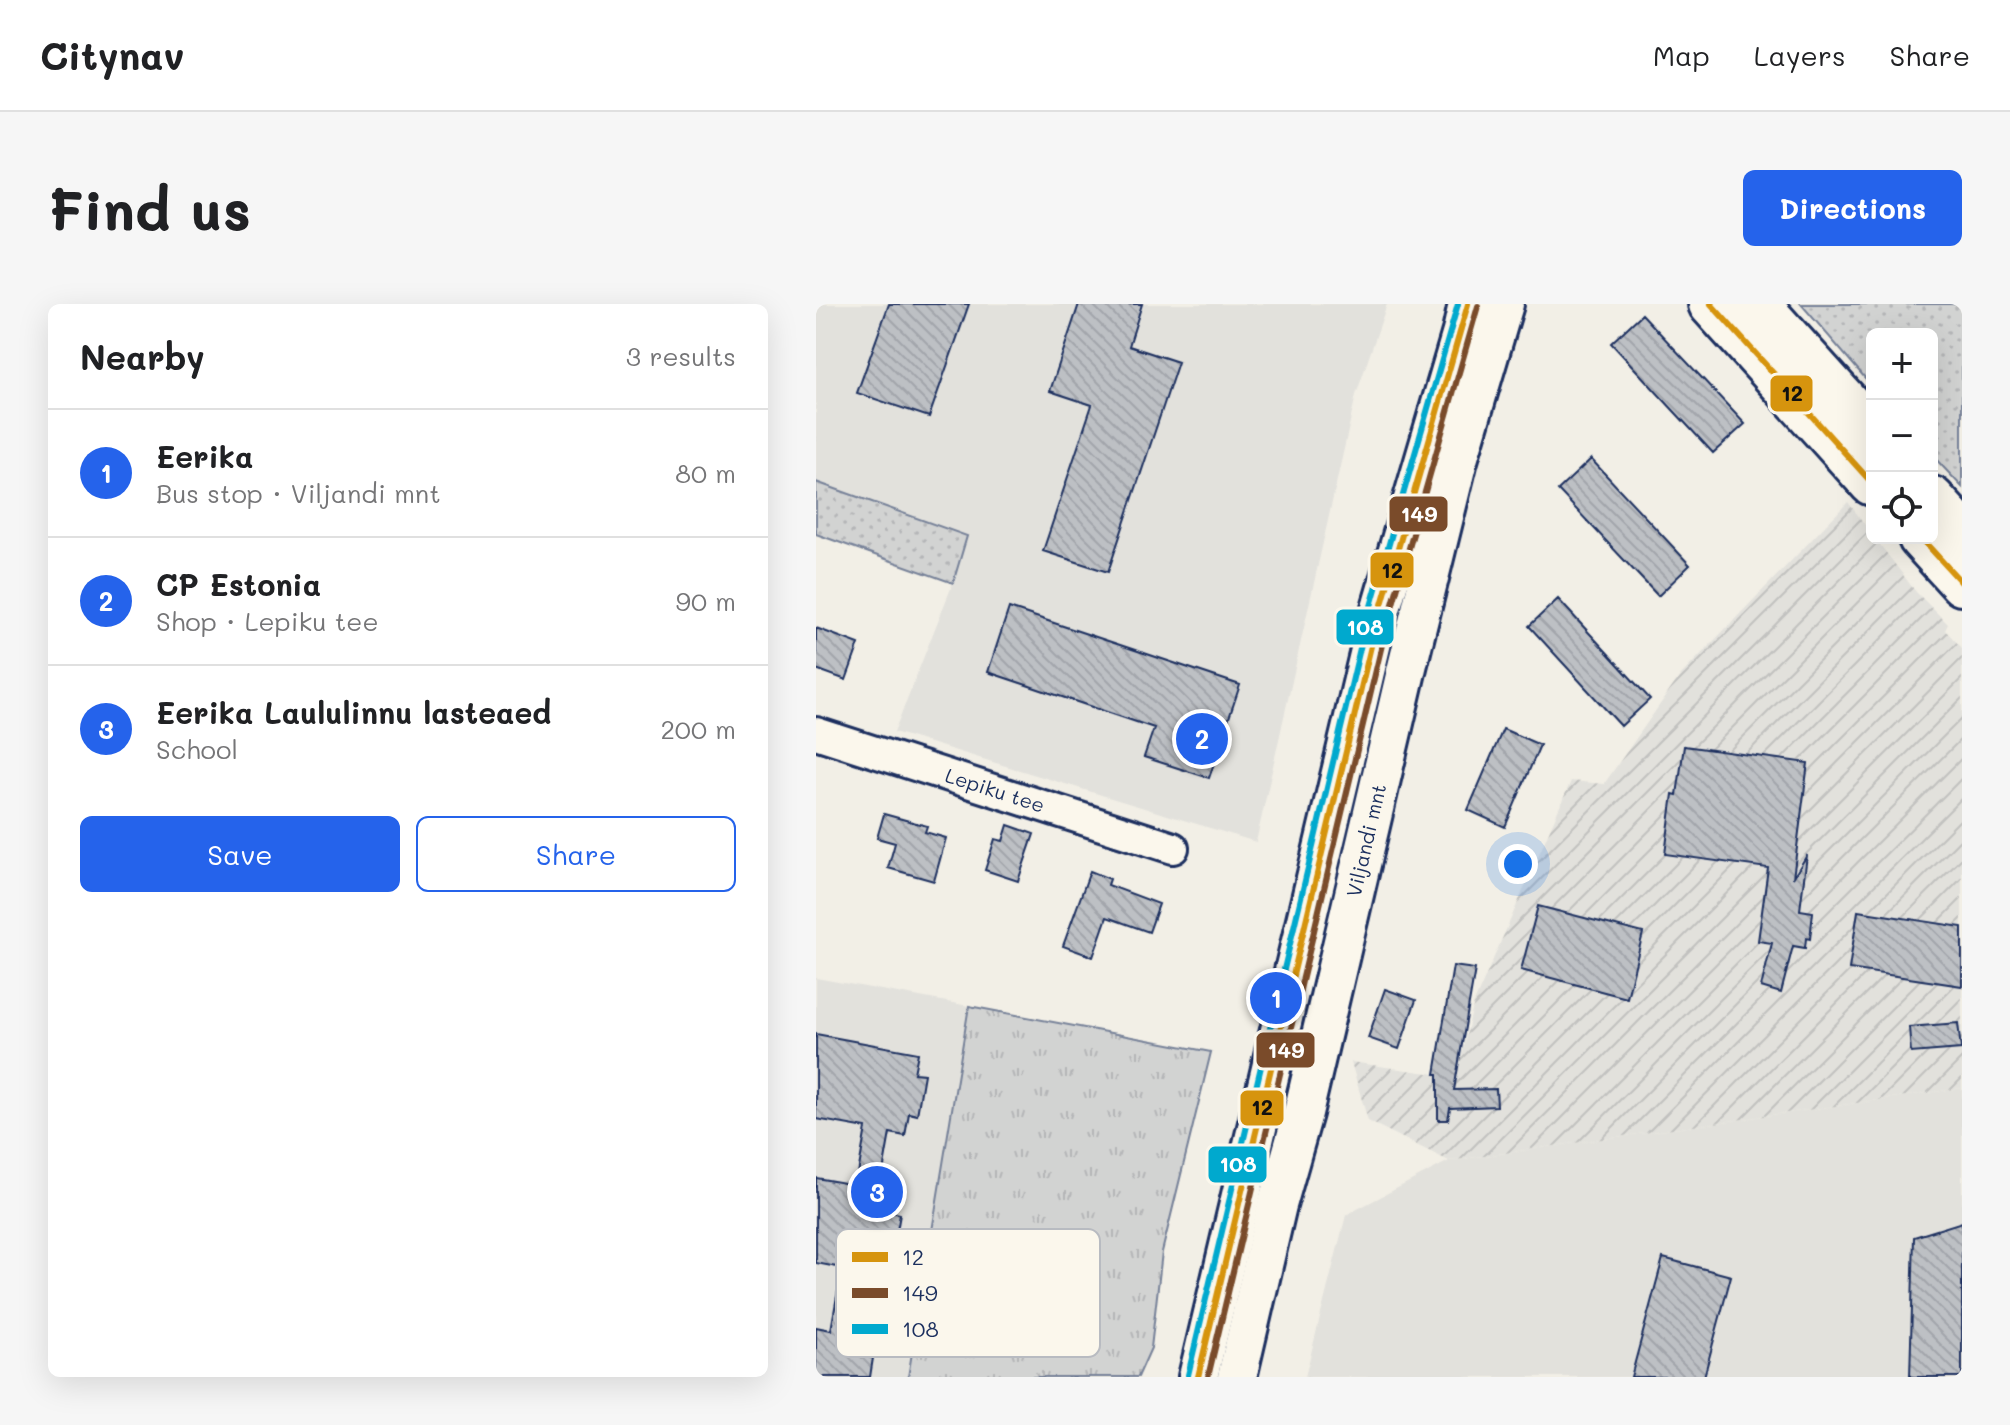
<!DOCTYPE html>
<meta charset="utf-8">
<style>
:root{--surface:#fff;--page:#f6f6f6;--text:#202124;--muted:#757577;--line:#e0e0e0;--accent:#2563eb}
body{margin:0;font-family:Mali,sans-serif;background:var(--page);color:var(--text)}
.controls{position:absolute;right:24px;top:24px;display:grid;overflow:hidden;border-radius:12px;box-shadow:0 8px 32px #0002}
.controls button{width:72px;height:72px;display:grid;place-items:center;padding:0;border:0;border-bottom:2px solid var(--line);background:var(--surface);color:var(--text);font:40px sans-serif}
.you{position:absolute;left:702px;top:560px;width:28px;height:28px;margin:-20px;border:6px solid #fff;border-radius:50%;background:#1a73e8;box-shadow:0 0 0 12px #1a73e833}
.badge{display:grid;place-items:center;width:52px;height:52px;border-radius:50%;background:var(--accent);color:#fff;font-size:26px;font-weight:700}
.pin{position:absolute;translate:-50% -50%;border:4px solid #fff;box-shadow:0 2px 8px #0006}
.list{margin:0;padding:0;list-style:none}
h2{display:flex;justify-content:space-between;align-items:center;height:104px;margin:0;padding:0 32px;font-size:34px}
h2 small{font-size:26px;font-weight:400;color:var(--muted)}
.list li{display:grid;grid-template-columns:52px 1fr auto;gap:24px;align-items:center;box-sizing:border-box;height:128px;padding:0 32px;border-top:2px solid var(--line)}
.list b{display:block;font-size:30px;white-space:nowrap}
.list p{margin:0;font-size:26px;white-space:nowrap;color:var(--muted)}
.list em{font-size:26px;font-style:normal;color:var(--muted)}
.actions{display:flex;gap:16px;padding:24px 32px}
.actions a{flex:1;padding:18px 0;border:2px solid var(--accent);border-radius:12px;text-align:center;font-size:28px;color:var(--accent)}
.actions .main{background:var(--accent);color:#fff}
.icon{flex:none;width:44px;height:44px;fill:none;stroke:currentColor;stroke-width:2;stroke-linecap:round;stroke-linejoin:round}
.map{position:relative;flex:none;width:1146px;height:1073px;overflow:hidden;border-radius:12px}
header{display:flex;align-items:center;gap:48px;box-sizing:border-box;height:112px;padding:0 40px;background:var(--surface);border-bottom:2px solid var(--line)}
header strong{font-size:38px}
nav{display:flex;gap:44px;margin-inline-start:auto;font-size:28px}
.intro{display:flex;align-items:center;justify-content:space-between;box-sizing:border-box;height:192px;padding:0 48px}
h1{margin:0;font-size:56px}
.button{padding:20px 36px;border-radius:12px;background:var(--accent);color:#fff;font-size:28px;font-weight:700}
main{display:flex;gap:48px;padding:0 48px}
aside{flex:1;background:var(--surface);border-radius:12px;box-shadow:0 8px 32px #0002}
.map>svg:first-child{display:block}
.built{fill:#e2e1dc}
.industrial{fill:url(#industrial-furrows)}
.grass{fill:url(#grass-dots);stroke:#768198;stroke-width:2}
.park{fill:url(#park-tufts);stroke:#768198;stroke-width:2}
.building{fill:url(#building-back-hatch);stroke:#1b2f5e;stroke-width:2}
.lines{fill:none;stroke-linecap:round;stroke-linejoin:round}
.minor-casing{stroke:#1b2f5e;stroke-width:36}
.major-casing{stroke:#1b2f5e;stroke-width:44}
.highway-casing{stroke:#1b2f5e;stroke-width:50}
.minor{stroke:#fbf7ec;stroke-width:30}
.major{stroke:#fbf7ec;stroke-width:38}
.highway{stroke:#fbf7ec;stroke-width:44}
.bus-1-casing{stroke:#fbf7ec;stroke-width:12}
.bus-2-casing{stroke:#fbf7ec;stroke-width:12}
.bus-3-casing{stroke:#fbf7ec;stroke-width:12}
.bus-1{stroke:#d6940e;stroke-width:6}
.bus-2{stroke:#7a4b2a;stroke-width:6}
.bus-3{stroke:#00a9ce;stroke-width:6}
.labels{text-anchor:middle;stroke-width:7;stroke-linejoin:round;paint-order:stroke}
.street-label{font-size:20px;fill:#1b2f5e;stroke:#fbf7ec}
.key{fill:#fbf7ec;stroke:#b8bbc1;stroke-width:2}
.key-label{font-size:22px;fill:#1b2f5e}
.line-badge{stroke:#fbf7ec;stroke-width:3}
.badge-label{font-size:22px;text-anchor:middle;font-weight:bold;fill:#fff}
.pale-badge-label{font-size:22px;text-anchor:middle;font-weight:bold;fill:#111}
</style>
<header>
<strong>Citynav</strong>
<nav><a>Map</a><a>Layers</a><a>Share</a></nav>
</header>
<div class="intro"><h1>Find us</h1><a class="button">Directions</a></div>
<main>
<aside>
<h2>Nearby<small>3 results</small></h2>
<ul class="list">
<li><span class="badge">1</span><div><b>Eerika</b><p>Bus stop · Viljandi mnt</p></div><em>80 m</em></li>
<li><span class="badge">2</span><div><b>CP Estonia</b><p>Shop · Lepiku tee</p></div><em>90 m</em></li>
<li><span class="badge">3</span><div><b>Eerika Laululinnu lasteaed</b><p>School</p></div><em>200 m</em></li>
</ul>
<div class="actions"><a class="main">Save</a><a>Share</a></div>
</aside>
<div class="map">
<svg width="1146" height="1073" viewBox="0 0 1146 1073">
<defs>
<pattern id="industrial-furrows" width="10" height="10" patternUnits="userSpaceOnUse" patternTransform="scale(2)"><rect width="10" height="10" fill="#e2e1dc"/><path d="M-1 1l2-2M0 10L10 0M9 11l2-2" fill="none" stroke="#c1c1bf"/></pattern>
<pattern id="grass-dots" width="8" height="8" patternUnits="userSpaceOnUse" patternTransform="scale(2)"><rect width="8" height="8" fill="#d2d3d2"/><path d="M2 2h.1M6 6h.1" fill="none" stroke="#b4b5b7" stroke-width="1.8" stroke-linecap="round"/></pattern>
<pattern id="park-tufts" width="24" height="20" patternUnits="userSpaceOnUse" patternTransform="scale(2)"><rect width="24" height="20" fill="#d2d3d2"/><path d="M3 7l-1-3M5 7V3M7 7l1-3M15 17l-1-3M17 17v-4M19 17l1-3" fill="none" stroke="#b4b5b7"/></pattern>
<pattern id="building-back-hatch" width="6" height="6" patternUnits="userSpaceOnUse" patternTransform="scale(2)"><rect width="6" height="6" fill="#bdc0c4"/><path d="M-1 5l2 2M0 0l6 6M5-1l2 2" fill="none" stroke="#a2a5ab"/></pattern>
</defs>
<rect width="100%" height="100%" fill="#f2efe6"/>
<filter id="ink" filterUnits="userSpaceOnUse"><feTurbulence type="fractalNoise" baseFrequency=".0125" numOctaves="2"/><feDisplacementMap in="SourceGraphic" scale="16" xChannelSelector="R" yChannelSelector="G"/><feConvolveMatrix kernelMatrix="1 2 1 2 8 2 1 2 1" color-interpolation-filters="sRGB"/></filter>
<g filter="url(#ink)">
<path class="built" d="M0 0H571L540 91 440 538 78 428 137 279 150 232 0 178Z
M0 674 153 702 92 1073H0Z
M1146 784V1073H489L530 911 633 857Z"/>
<path class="industrial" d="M1032 198 1056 230V234H1059L1100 288 1132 320 1129 326 1146 344V784L633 857 552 817 535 758 640 773 658 699 755 477 788 480 864 372Z"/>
<path class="grass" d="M985 0H1146V183L1116 151V30H1056V82Z
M0 178 151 232 137 279 0 230Z"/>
<path class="park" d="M153 702 395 748 346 948 335 1044 322 1073H92Z"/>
<path class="building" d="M73 0H153L113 113 41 89Z
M263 0H326L313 42 362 58 292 268 227 247 276 101 234 87Z
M826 10 929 120 897 149 795 39Z
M775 155 874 261 842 292 742 186Z
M742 295 834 395 805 422 713 322Z
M193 304 424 381 393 474 328 453 338 424 172 368Z
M0 324 43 340 30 376 0 365Z
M687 425 724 441 689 523 652 506Z
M868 442 992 459 977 574 991 551 984 606 997 608 994 635 990 634 989 644 977 642 965 689 945 683 956 639 942 637 952 564 849 550 857 490 861 491Z
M68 510 111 522 109 528 130 534 118 577 72 564 79 539 61 534Z
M192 521 218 530 202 577 169 566 179 535 187 537Z
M274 567 294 575 292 581 343 600 333 628 291 613 277 653 247 642Z
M722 602 827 629 811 694 705 666Z
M1042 607 1146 623V682L1033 665Z
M637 662 659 665 638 786 680 785 681 802 634 804 632 816H622V770H619Z
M569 685 600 696 583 745 552 734Z
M1142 719 1145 745 1095 749 1093 723Z
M0 730 102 749 98 769 108 770 101 811 93 809 89 832 74 829 64 885 78 888 75 908 84 910 77 950 69 949 65 970 50 968 39 1030 51 1032 48 1052 57 1054 54 1073H0V1023L15 1026 26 964 0 959V874L40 881 50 824 0 815Z
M1146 918V1073H1094L1098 933Z
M847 954 915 972 888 1073H815Z"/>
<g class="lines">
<defs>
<g id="minor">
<path id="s1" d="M0 429 357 544"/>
</g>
<g id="major">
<path d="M382 1073 559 325 646 28 652 0"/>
<path id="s2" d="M421 1073 461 901 487 809 591 363 642 156 688 0"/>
</g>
<path id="highway" d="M895 0 1056 179
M941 0 1056 127
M1116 195 1146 228
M1105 234 1146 279"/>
</defs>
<use href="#minor" class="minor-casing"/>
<use href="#major" class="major-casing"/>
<use href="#highway" class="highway-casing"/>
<use href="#minor" class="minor"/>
<use href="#major" class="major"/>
<use href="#highway" class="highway"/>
<defs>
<path id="bus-1" d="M895 0 1056 179
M1105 234 1146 279
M382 1073 559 325 652 0"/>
<path id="bus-2" d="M392 1073 569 328 662 2"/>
<path id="bus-3" d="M372 1071 549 323 642 0"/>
</defs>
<use href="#bus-1" class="bus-1-casing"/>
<use href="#bus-2" class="bus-2-casing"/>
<use href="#bus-3" class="bus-3-casing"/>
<use href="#bus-1" class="bus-1"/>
<use href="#bus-2" class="bus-2"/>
<use href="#bus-3" class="bus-3"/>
</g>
</g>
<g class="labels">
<g class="street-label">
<text dy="7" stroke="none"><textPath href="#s1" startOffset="188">Lepiku tee</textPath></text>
<text dy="7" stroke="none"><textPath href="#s2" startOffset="552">Viljandi mnt</textPath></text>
</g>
</g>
<rect x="20" y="925" width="264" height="128" rx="12" class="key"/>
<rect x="36" y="948" width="36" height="10" fill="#d6940e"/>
<rect x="36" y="984" width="36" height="10" fill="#7a4b2a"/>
<rect x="36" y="1020" width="36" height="10" fill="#00a9ce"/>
<g class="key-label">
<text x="86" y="961">12</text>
<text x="86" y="997">149</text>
<text x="86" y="1033">108</text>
</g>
<g class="line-badge">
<rect x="953" y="70" width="45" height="39" rx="8" fill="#d6940e"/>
<rect x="572" y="191" width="61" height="38" rx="8" fill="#7a4b2a"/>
<rect x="553" y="247" width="46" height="38" rx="8" fill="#d6940e"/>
<rect x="519" y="304" width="60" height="38" rx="8" fill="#00a9ce"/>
<rect x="439" y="727" width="61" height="38" rx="8" fill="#7a4b2a"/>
<rect x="423" y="785" width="46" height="38" rx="8" fill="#d6940e"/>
<rect x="391" y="841" width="61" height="39" rx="8" fill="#00a9ce"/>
</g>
<g class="badge-label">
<text x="603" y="218">149</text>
<text x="549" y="331">108</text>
<text x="470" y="754">149</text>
<text x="422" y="868">108</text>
</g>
<g class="pale-badge-label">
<text x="976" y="97">12</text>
<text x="576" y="274">12</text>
<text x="446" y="811">12</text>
</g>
</svg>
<div class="controls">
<button>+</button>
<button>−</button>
<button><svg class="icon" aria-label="locate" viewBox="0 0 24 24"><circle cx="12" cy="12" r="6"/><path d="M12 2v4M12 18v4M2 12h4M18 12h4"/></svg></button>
</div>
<div class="you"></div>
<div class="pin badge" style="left:460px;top:694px">1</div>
<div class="pin badge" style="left:386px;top:435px">2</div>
<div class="pin badge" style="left:61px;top:888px">3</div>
</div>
</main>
